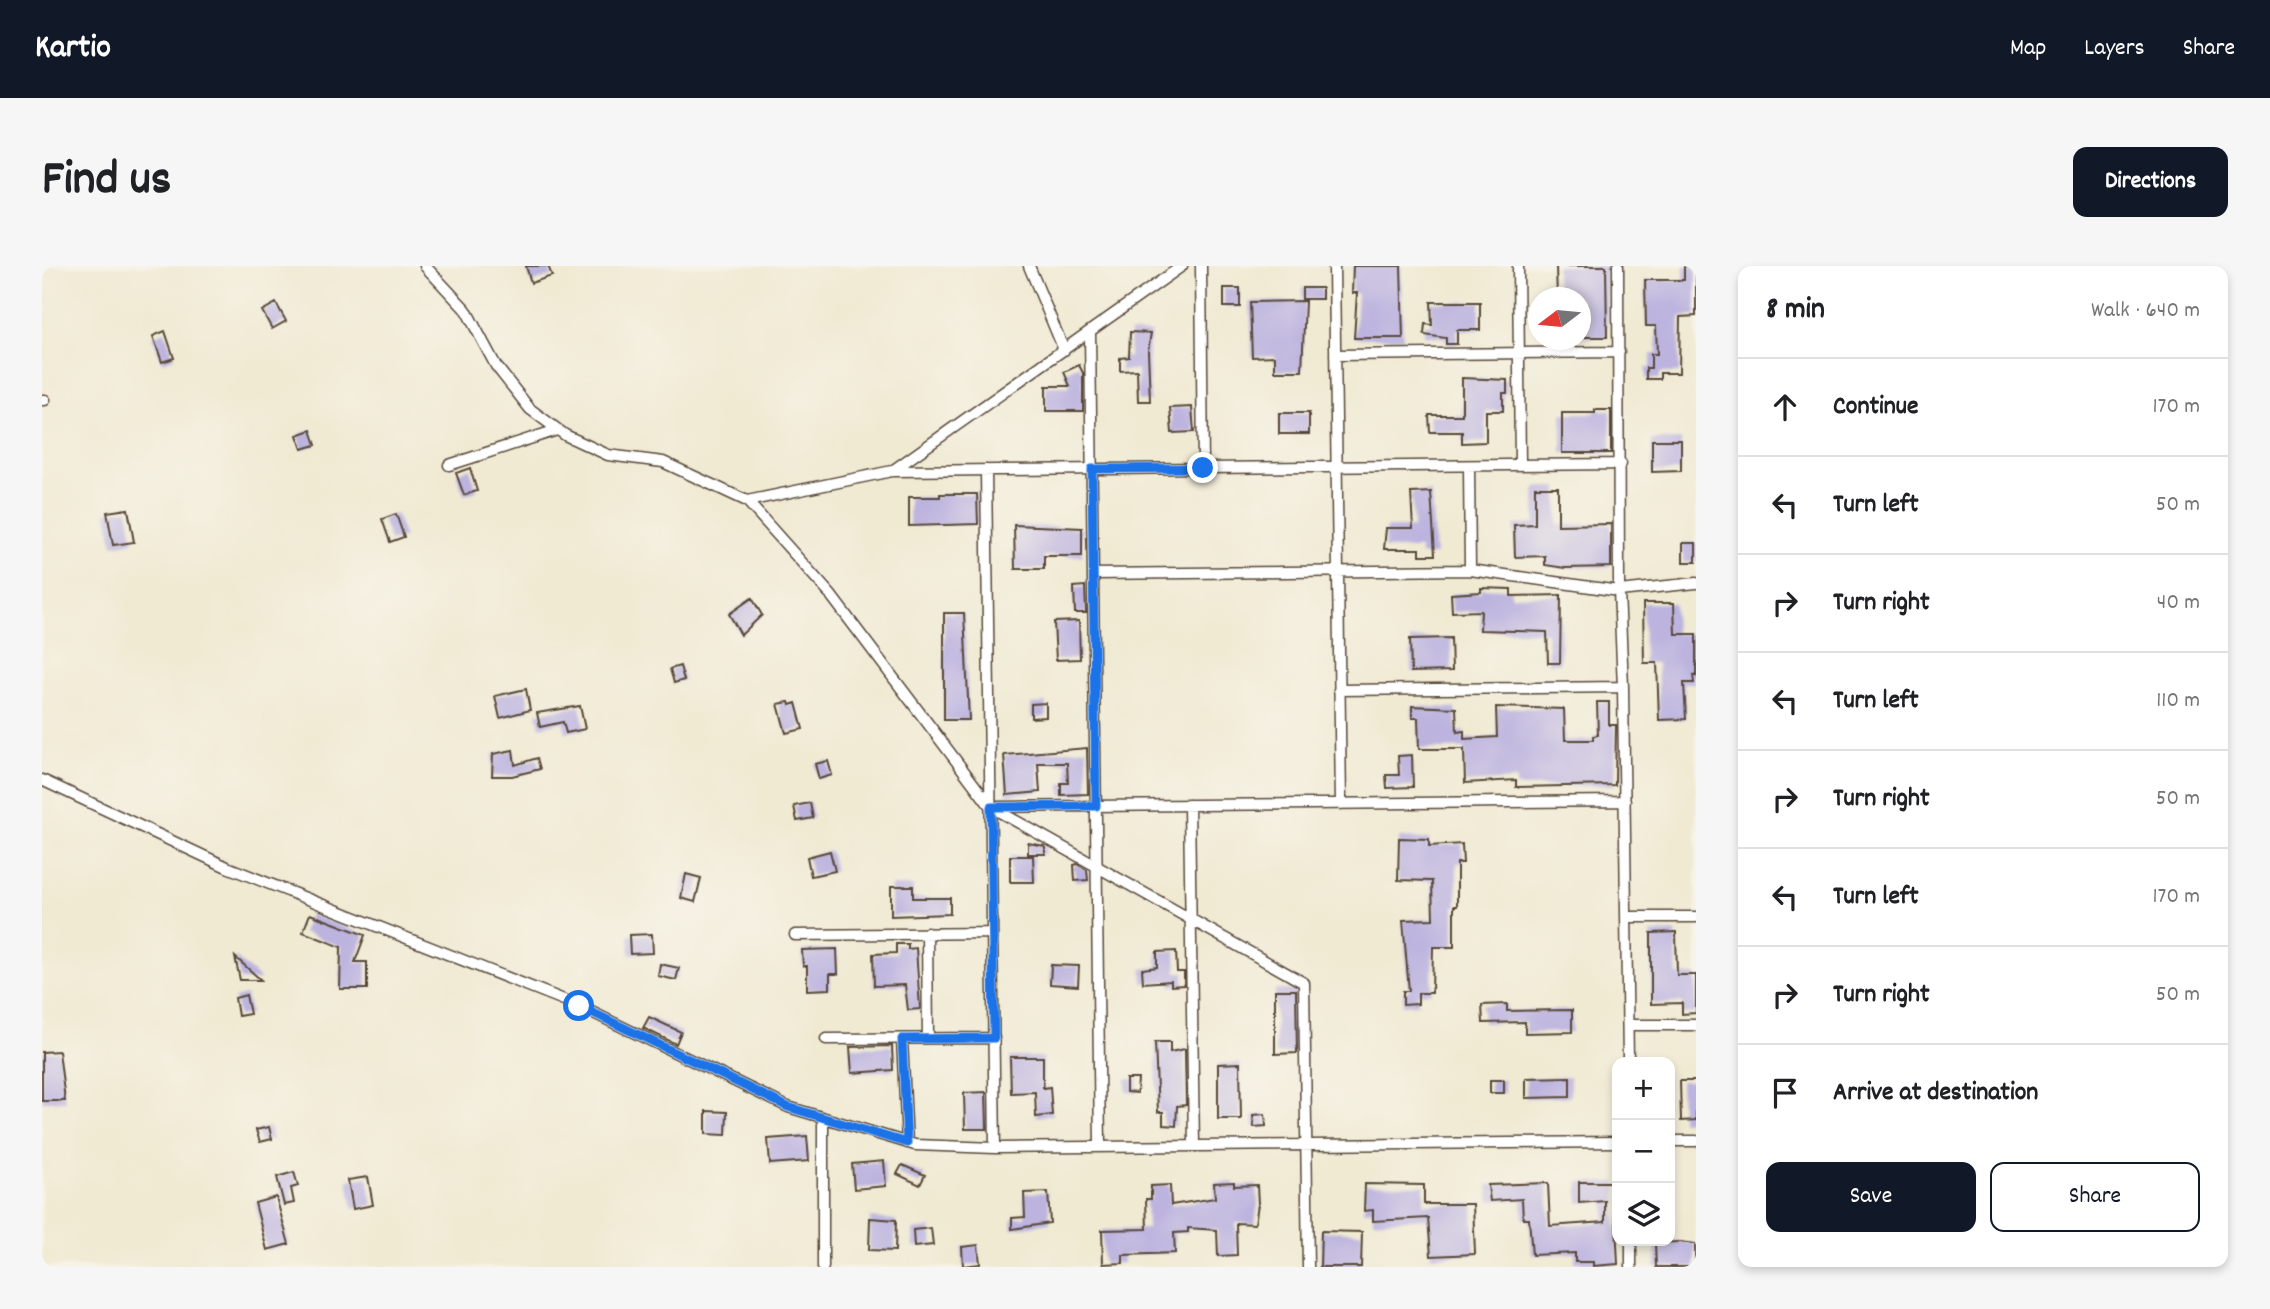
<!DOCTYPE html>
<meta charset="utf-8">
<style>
:root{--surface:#fff;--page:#f6f6f6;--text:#202124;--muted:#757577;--line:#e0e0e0;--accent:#111827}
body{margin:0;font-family:Dekko,sans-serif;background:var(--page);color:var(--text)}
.controls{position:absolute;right:21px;bottom:21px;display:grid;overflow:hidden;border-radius:14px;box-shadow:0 4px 10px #0003}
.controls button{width:63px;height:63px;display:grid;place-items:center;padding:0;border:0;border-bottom:2px solid var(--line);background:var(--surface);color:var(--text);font:35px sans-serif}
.compass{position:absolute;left:1486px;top:21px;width:63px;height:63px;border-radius:50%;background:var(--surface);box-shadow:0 4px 10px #0003;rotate:254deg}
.stop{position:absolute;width:21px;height:21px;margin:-16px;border:5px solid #1a73e8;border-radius:50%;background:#fff}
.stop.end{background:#1a73e8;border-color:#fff;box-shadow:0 2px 7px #0008}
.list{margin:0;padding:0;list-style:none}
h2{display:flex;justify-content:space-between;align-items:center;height:91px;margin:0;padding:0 28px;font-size:30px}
h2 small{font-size:23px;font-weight:400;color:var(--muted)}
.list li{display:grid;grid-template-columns:46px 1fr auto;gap:21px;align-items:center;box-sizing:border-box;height:98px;padding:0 28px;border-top:2px solid var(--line)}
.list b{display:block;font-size:26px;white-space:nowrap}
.list em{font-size:23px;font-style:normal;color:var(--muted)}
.actions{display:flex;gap:14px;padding:21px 28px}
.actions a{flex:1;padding:16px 0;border:2px solid var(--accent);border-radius:14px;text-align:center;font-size:24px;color:var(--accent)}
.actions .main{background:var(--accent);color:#fff}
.icon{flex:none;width:38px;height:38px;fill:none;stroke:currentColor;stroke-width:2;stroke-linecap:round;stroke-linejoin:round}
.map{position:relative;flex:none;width:1654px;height:1001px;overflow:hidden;border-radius:14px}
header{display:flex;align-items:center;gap:42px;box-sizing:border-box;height:98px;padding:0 35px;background:var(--accent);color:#fff}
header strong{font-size:33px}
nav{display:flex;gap:38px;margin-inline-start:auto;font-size:24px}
.intro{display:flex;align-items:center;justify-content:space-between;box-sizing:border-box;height:168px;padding:0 42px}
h1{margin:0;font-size:49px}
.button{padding:18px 32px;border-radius:14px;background:var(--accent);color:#fff;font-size:24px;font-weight:700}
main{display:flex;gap:42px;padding:0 42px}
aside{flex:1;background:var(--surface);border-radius:14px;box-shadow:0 4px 10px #0003}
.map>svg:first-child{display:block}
.building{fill:#bcb3df}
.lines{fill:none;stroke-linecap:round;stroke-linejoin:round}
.minor-casing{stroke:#564739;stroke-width:13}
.minor{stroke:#fff;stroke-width:10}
.route{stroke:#1a73e8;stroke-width:9}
</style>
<header>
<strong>Kartio</strong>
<nav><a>Map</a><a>Layers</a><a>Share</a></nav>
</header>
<div class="intro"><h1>Find us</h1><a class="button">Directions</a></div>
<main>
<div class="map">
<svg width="1654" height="1001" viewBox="0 0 1654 1001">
<rect width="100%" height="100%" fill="#f7f3e8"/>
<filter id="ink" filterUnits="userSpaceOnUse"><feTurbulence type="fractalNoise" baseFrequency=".0143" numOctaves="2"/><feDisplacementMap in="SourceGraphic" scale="14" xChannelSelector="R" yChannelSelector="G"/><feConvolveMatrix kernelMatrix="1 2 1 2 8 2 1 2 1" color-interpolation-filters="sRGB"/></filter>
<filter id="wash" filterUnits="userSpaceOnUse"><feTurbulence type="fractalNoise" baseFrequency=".00686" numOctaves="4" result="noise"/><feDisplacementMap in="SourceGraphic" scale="28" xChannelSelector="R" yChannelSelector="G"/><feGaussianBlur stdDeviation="1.57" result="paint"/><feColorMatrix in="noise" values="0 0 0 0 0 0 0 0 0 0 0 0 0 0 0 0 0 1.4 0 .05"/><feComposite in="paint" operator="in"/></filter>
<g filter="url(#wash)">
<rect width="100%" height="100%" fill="#f0ead3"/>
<g id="blocks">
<path class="building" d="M484 0H506L510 10 489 17Z
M1311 0H1359L1361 72H1312L1315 27H1310Z
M1514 0H1564L1565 71H1538V32H1515Z
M1642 0H1654V50L1638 51 1637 107H1618V113H1604V102H1609V88H1615L1614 60H1604L1603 14H1642Z
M1182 22H1198V41H1182Z
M1260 22H1280V33H1260Z
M1263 35 1260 105H1233V90L1210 91 1208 36Z
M1389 36H1438V64H1415V78H1404V72L1382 69 1383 58 1390 59Z
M234 37 244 55 230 63 220 45Z
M123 65 132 92 120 96 111 70Z
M1088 66 1109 67 1106 85 1108 135H1096L1095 104 1078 105V92L1087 91Z
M1037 99 1041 107V145H1004V120H1028L1022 106Z
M1420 112 1465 114V127H1461V145H1444V176L1420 177V166H1388L1387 149H1420Z
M1150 141 1152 166 1130 167 1128 142Z
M1553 144H1569V187H1520V147H1553Z
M1237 147H1267V168H1237Z
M269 164 274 179 260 183 255 169Z
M1610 174H1639V205L1610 206Z
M428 202 435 225 422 229 414 207Z
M1493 221H1516V259L1569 258V301L1523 302 1503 299V290L1473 291 1472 259 1493 258Z
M1389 226 1393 289H1378V283H1342L1344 262H1371L1369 227Z
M898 228H935L936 258 867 260V231H898Z
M86 243 92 276 71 279 65 246Z
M354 248 362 271 348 276 340 253Z
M972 259 1040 262V290H1002V303H973Z
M1641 277H1654V296H1641Z
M1043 320 1044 347H1033L1032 321Z
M1439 322 1469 323V330L1519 329 1518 397H1506L1505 366 1438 364 1439 345 1410 346 1409 328 1439 326Z
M710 332 720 349 699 369 687 348Z
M1601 337H1632L1633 368H1654V410L1651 409 1652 417H1642L1644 453 1617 454 1615 397H1602Z
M902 347H922L927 454H902Z
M1037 355 1038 393 1014 394 1012 356Z
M1409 372 1410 405 1369 406 1368 373Z
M638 400 642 414 632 417 628 403Z
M484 423 488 444 458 452 453 430Z
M747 436 748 439 754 437 761 463 744 467 736 438Z
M1555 436H1567V459H1574L1573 519 1474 521V514L1423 517 1422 483H1377L1376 452H1370V440L1414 442 1415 466 1422 465V473L1455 471 1454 441 1522 443 1523 474H1551V470L1556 469Z
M1004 437V451L989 452V438Z
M538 440 543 463 524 467 521 456 498 461 495 447Z
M1045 482 1046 528 1019 529V517H1026L1025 497H996L998 526 965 529 962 489Z
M471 484 473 499 495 492 498 503 470 510H450L451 488Z
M1370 489 1371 521 1345 522 1344 509H1357L1356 490Z
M786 495 790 509 777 513 773 498Z
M768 537 771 552 755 555 752 540Z
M1357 572 1387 573V580L1420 578 1421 597H1415V640H1412V681H1391L1390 727H1376V738L1361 739V725H1367L1361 654 1391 653 1390 615 1356 614Z
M986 577 1003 580V588H986Z
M788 585 793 605 769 610 765 591Z
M968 590H991L992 616H968Z
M1035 598 1045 604 1046 614 1033 615 1032 599Z
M644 608 659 612 653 636 639 632Z
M849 620H871V632H908V648L849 650Z
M268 648 323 669 313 696H325V723H298L299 681 261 666Z
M1634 666 1635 709H1654V747L1640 748V737L1609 738V667Z
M610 668 611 687 588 688 587 669Z
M854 678H866V683L874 682 878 743 866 744 863 719 832 720 831 688 854 687Z
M795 683 796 708H788V723L765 724V700H761L760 684Z
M1134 685 1135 706H1142V719L1129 720V715L1101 717 1100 703 1115 701V686Z
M193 691 219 714H198Z
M618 698 637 702 634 714 616 710Z
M1009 699 1037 700 1036 720 1008 718Z
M1233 724H1254L1255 787 1233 788Z
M204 729 208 748 196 750 193 732Z
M1465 738V745L1530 744V766L1483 767V756L1441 757 1440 739Z
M607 751 639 766 634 778 601 762Z
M1113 776H1128V786L1143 783 1144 839 1135 840 1134 860 1121 859V846H1116Z
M850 780 851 804 810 807 808 781Z
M17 785 23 835H0V786Z
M968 791H1001V822L1008 821 1010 849 994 851 993 826 969 827Z
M1198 797 1199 853H1176V798Z
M1528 811V831L1484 832V812Z
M1084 813H1096L1095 827 1084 826Z
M1448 814H1462V827H1448Z
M1638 815H1654V854L1639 855Z
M944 826 945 863H923L922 827Z
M664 845 685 846 684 869 664 868Z
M1223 848 1224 860 1212 861 1211 849Z
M227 861 230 873 218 876 214 864Z
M765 870 767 895 728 898 726 873Z
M842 895 844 920 812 923 810 898Z
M860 899 883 909 878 919 855 908Z
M252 906 256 920 249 922 252 937 242 939 235 911Z
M326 911 331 939 311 943 306 914Z
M1192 916V920L1215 919 1216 938 1213 958 1194 957 1195 989 1176 990 1175 964 1146 962V966L1132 967 1133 987 1081 989V997L1061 998 1060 964 1105 963 1104 933H1109V920L1128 919 1129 939 1173 932 1172 917Z
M1537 916H1575V939H1573L1576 998 1551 1000V996H1533V987L1490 989 1487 953H1481L1480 933 1448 935 1446 919 1506 917 1508 960 1563 956V935L1537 937Z
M1323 918 1382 919V938H1431L1433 988 1389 990 1386 952 1331 955V944L1322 945Z
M1006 926 1008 957 970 963V952L983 951 982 927Z
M234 931 247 978 225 984 213 937Z
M828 952 854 954 853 985 827 984Z
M889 962 891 979 872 981 871 964Z
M1279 965 1320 966 1319 1001H1278Z
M1637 976 1653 978V1001H1614L1613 977Z
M936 979 938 998 921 1000 920 981Z"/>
</g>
</g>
<g filter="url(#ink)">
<use href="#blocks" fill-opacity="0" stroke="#564739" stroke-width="2"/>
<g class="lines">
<defs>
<path id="minor" d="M383 0 424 44 454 100 488 143 523 169 566 189 621 196 705 235 788 328 949 541 1262 717 1266 1001
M987 0 1022 84
M1159 0 1161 202
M1292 0 1299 538
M1476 0 1478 199
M1576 0 1577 325 1581 421 1586 796
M1048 67 1058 881
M1293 89 1577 86
M0 134H3
M407 199 515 164
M1427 200 1428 304
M944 204 953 882
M850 205 1140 0
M705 235 850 205 1579 198
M1051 308 1428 304 1577 325 1654 317
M1297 424 1581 421
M0 514 185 601 537 740 746 841 873 879 953 882 1575 876
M1147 539 1152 880
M952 541 1583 535
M1585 651H1654
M885 667 886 772
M753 669 950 667
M1586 759H1654
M784 773 952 772
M860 773 865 877
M1628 875H1654
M1589 975V1001
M781 1001V852"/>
</defs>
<use href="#minor" class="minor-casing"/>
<use href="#minor" class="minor"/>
</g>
</g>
<g class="lines" filter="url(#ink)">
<path class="route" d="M537 740 746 841 865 877 860 773 952 772 949 541 1054 540 1050 203 1161 202"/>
</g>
</svg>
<div class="controls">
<button>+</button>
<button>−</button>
<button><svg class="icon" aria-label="layers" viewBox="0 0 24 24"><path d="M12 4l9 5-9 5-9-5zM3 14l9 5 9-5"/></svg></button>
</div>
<svg class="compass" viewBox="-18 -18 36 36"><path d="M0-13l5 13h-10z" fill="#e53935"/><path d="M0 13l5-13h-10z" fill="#757577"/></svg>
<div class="stop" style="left:537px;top:740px"></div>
<div class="stop end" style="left:1161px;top:202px"></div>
</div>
<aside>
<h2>8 min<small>Walk · 640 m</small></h2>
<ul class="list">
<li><svg class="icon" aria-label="ahead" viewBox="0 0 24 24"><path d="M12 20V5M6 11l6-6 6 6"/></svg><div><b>Continue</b></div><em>170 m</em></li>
<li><svg class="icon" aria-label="left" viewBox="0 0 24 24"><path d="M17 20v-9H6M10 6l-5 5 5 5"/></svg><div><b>Turn left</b></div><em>50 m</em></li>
<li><svg class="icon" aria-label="right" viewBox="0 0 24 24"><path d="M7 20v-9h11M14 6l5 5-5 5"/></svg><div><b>Turn right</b></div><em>40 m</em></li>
<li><svg class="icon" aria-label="left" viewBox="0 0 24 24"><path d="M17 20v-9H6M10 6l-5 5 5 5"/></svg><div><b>Turn left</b></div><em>110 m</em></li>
<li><svg class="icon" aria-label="right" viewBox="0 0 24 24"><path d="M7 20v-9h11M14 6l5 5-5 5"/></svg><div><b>Turn right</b></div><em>50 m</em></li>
<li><svg class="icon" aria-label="left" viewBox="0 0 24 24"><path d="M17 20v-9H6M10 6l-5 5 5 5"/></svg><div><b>Turn left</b></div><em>170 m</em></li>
<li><svg class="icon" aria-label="right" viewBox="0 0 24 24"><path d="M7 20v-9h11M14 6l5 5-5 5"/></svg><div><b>Turn right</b></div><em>50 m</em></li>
<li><svg class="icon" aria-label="arrive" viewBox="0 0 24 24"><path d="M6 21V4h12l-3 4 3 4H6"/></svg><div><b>Arrive at destination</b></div></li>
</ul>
<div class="actions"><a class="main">Save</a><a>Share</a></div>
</aside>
</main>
